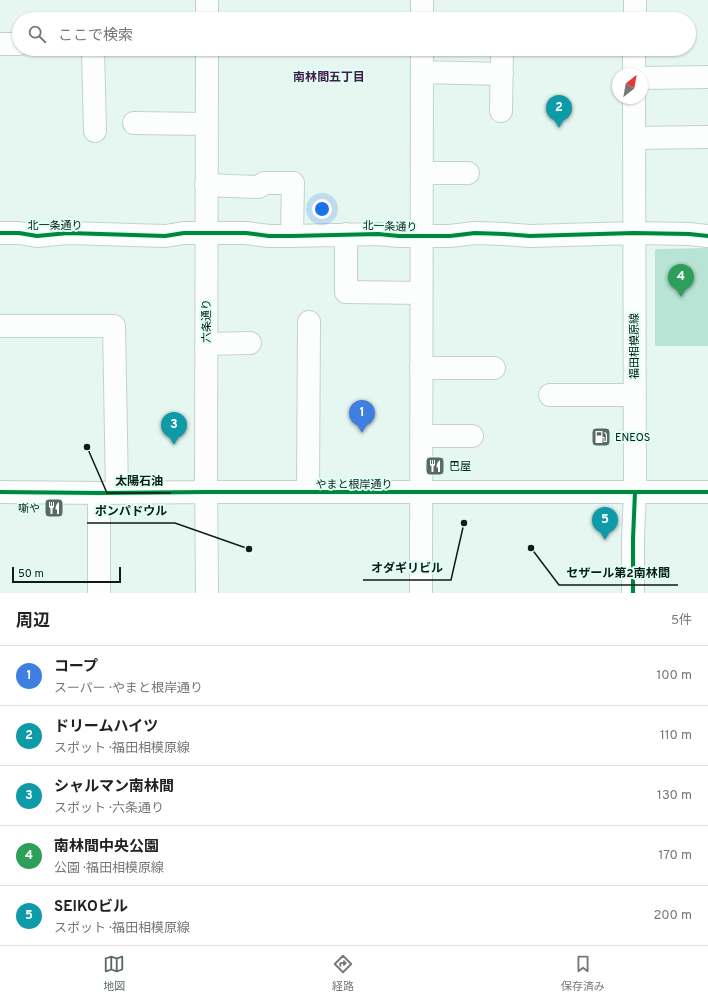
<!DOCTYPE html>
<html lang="ja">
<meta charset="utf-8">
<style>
:root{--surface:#fff;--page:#f2f2f2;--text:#222;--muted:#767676;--line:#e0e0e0;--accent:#596963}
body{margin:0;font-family:Overpass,"Noto Sans JP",sans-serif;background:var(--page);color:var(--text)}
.compass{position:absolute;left:612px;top:68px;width:36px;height:36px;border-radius:50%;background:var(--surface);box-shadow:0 1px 3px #0004;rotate:31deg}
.scale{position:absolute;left:12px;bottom:10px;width:109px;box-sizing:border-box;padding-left:4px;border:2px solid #0d1c17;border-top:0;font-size:11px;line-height:14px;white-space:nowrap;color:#0d1c17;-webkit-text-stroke:3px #defff2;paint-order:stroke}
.you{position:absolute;left:322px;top:209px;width:14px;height:14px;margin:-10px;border:3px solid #fff;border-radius:50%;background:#1a73e8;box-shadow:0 0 0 6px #1a73e833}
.badge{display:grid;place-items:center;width:26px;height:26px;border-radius:50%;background:var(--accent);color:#fff;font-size:13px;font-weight:700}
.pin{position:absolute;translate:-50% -33px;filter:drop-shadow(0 1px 2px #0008)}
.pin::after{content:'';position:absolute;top:21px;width:14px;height:12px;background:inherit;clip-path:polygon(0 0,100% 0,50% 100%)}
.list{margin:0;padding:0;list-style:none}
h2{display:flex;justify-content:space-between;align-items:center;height:52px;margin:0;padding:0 16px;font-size:17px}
h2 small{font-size:13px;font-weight:400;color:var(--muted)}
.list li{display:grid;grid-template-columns:26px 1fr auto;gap:12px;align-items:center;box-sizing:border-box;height:60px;padding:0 16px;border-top:1px solid var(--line)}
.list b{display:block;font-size:15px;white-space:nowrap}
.list p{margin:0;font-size:13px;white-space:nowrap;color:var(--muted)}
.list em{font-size:13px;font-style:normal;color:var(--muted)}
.icon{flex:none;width:22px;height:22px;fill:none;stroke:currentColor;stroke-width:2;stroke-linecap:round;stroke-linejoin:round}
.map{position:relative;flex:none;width:708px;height:593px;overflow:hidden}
.search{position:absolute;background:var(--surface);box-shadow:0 1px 3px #0004;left:12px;right:12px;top:12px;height:44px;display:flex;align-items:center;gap:10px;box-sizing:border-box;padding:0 14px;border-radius:22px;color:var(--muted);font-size:15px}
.sheet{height:352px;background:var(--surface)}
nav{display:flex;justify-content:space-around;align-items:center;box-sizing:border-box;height:56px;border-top:1px solid var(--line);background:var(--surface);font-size:11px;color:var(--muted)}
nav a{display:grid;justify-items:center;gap:2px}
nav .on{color:var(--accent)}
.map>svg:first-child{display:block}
.green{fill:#b7e4d4}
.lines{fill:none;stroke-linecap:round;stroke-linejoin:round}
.minor-casing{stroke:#c3d2cd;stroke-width:24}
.minor{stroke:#fbfefd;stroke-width:22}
.cycleway-casing{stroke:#defff2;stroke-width:6}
.cycleway{stroke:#00873e;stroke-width:4}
.labels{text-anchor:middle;stroke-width:4;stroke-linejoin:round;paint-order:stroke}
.street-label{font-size:11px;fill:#0d1c17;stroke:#defff2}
.poi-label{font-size:11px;fill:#0d1c17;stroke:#defff2;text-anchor:start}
.neighbourhood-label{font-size:12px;font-weight:bold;fill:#43194c;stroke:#defff2}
.leader{fill:none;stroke:#0d1c17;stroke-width:1.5}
.callout-dot{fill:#0d1c17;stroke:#defff2;stroke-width:1.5}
.callout-label{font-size:12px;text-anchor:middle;font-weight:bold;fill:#0d1c17;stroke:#defff2;stroke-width:4;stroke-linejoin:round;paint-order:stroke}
</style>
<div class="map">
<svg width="708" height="593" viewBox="0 0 708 593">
<rect width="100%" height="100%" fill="#e6f7f1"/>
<path class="green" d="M708 248V346H655V249Z"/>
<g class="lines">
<defs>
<path id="minor" d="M207 19V0
M422 19V0
M635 19V0
M0 44H19
M93 49 95 131
M207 49 206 479 207 593
M422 72 502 74
M634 74V49
M642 78 708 77
M501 111 502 49
M134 123 206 124
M634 138 708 137
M422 173H468
M206 185 259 187 264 183H293L292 236
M0 233H19L37 236 68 233 165 236 184 233H246L269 236H292L378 234 399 236H450L475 233 504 234 530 236 634 233 689 234 708 236
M346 234V292L421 293
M0 326H114L117 492
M206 344 250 343
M421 368H494
M550 395H635
M421 436H472
M0 492 99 493 206 492H708
M308 492 309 322
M99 493V593
M421 593 422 49
M633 593V539L635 492 634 98"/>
</defs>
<use href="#minor" class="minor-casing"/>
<use href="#minor" class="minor"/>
<defs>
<path id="cycleway" d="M0 233H19L37 236 68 233 165 236 184 233H246L269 236H292L378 234 399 236H450L475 233 504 234 530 236 634 233 689 234 708 236
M0 492 99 493 206 492H708
M633 593V539L635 492"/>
</defs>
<use href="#cycleway" class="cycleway-casing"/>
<use href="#cycleway" class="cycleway"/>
</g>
<defs>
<symbol id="fuel-square" viewBox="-11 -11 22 22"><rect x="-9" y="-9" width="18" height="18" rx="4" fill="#596963" stroke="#defff2"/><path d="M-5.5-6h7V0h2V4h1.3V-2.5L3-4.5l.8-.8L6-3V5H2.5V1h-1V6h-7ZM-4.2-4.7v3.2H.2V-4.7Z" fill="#fff"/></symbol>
<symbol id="restaurant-square" viewBox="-11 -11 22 22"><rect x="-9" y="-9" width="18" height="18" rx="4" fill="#596963" stroke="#defff2"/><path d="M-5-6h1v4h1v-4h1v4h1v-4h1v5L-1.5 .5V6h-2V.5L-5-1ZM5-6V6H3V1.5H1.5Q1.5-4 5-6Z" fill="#fff"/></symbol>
</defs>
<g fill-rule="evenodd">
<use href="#fuel-square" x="590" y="426" width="22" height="22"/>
<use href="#restaurant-square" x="424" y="455" width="22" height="22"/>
<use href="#restaurant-square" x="43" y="497" width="22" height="22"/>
</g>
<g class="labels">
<g class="street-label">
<text x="55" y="229">北一条通り</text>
<text transform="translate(390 226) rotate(2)" y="4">北一条通り</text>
<text transform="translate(206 321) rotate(-90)" y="4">六条通り</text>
<text transform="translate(634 346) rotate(-90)" y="4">福田相模原線</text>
<text x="354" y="488">やまと根岸通り</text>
</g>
<g class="poi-label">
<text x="615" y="441">ENEOS</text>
<text x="449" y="470">巴屋</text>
<text x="40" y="512" text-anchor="end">噺や</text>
</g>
<g class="neighbourhood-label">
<text x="329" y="81">南林間五丁目</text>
</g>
</g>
<path class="leader" d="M87 447L107 493H171M249 549L175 523H87M464 523L451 580H363M531 548L559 585H678"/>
<g class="callout-dot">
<circle cx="87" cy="447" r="4"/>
<circle cx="249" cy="549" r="4"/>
<circle cx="464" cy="523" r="4"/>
<circle cx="531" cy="548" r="4"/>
</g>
<g class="callout-label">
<text x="139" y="485">太陽石油</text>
<text x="131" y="515">ポンパドウル</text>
<text x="407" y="572">オダギリビル</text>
<text x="618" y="577">セザール第2南林間</text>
</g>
</svg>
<svg class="compass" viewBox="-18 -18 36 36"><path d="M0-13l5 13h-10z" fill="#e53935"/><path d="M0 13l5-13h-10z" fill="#767676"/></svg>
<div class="scale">50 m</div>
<div class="you"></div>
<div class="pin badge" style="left:362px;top:433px;background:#3f7fe0">1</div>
<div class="pin badge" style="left:559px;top:128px;background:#0f9aa8">2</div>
<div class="pin badge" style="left:174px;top:445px;background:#0f9aa8">3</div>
<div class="pin badge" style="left:681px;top:297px;background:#2e9e5b">4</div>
<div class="pin badge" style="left:605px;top:540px;background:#0f9aa8">5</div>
<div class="search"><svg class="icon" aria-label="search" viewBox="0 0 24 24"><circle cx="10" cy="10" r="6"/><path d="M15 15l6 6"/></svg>ここで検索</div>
</div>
<section class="sheet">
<h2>周辺<small>5件</small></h2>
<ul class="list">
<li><span class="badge" style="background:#3f7fe0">1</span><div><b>コープ</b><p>スーパー · やまと根岸通り</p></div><em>100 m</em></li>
<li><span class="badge" style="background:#0f9aa8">2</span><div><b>ドリームハイツ</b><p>スポット · 福田相模原線</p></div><em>110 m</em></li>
<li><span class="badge" style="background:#0f9aa8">3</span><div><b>シャルマン南林間</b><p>スポット · 六条通り</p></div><em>130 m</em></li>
<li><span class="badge" style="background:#2e9e5b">4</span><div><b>南林間中央公園</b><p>公園 · 福田相模原線</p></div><em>170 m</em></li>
<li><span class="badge" style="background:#0f9aa8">5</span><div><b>SEIKOビル</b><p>スポット · 福田相模原線</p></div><em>200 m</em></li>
</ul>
</section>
<nav>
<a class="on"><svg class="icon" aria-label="map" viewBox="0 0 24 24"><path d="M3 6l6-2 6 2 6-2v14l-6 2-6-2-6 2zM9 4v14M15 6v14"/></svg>地図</a>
<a><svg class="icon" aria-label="directions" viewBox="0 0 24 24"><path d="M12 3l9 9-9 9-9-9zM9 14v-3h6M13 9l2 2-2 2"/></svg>経路</a>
<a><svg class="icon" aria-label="saved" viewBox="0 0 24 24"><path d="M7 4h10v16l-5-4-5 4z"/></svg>保存済み</a>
</nav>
